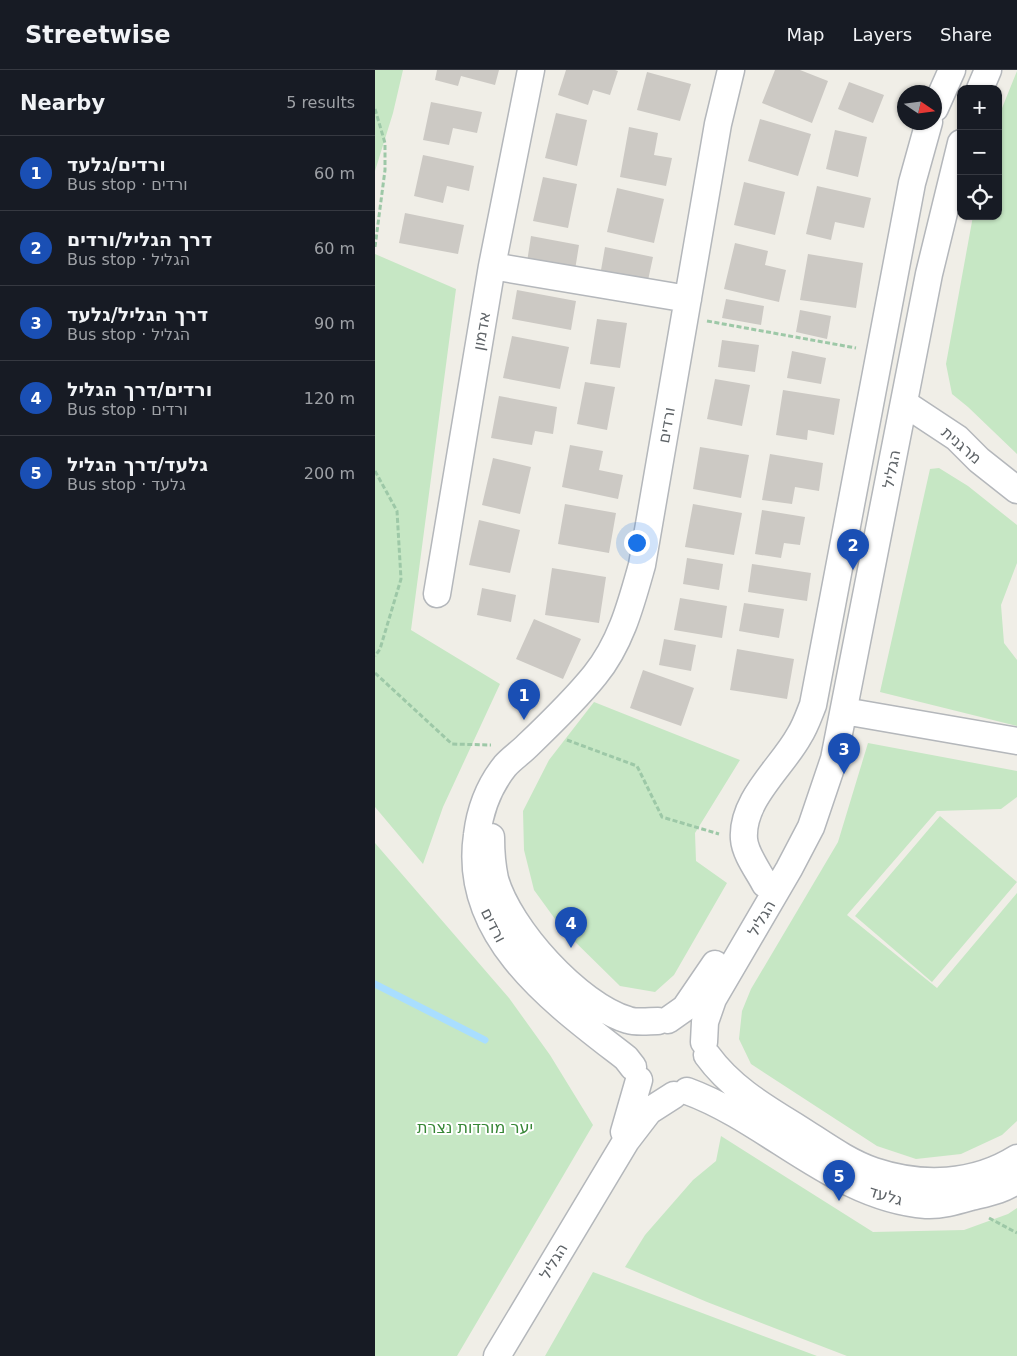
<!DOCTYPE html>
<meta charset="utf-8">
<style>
:root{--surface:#171b24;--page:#242831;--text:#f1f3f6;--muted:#9ea1a6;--line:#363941;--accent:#e93834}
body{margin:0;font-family:"DejaVu Sans",Heebo,sans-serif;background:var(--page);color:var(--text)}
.controls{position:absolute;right:15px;top:15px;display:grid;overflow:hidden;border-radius:10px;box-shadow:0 1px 4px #0004}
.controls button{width:45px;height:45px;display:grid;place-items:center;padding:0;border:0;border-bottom:1px solid var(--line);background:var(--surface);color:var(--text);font:25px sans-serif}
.compass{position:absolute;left:522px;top:15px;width:45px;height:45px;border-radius:50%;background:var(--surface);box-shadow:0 1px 4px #0004;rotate:103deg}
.you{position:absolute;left:261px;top:472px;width:18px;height:18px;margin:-12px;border:4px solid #fff;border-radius:50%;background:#1a73e8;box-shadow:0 0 0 8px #1a73e833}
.badge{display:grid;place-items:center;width:32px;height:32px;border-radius:50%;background:var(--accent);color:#fff;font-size:16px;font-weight:700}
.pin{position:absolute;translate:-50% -41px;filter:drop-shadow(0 1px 2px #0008)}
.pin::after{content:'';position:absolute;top:26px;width:18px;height:15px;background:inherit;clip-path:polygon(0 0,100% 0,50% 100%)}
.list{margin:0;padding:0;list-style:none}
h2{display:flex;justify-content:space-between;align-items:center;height:65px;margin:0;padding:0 20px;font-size:21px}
h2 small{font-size:16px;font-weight:400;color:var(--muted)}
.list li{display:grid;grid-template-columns:32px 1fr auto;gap:15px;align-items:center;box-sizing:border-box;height:75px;padding:0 20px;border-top:1px solid var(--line)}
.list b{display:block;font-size:19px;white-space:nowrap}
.list p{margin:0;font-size:16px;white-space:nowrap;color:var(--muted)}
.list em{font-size:16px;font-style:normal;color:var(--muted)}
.icon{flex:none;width:28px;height:28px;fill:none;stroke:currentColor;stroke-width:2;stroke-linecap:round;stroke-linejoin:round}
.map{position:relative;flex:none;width:642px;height:1286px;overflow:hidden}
header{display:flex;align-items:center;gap:30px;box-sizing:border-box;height:70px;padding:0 25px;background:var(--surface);border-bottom:1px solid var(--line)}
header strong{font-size:24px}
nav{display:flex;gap:28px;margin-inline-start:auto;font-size:18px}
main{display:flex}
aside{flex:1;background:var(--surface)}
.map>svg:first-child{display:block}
.green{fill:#c6e7c4}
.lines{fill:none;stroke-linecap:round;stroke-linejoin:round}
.stream{stroke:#a9deff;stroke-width:7}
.building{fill:#ccc9c4}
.minor-casing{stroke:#b4b7bb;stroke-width:29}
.path{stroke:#9dc8a7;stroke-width:3;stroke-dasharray:5 2.5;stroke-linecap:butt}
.minor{stroke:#fff;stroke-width:26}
.labels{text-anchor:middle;stroke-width:4;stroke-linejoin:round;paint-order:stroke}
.street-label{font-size:16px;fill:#5e6367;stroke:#fff}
.park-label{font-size:16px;fill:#378636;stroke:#fff}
</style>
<header>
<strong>Streetwise</strong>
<nav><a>Map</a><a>Layers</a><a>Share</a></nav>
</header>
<main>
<aside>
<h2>Nearby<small>5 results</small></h2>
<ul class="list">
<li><span class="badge" style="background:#1a4fb4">1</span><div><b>ורדים/גלעד</b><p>Bus stop · ורדים</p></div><em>60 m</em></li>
<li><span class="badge" style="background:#1a4fb4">2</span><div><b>דרך הגליל/ורדים</b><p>Bus stop · הגליל</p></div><em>60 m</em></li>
<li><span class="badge" style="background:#1a4fb4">3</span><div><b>דרך הגליל/גלעד</b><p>Bus stop · הגליל</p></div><em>90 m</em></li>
<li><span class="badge" style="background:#1a4fb4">4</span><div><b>ורדים/דרך הגליל</b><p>Bus stop · ורדים</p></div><em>120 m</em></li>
<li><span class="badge" style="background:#1a4fb4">5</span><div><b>גלעד/דרך הגליל</b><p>Bus stop · גלעד</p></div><em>200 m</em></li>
</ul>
</aside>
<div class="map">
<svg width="642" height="1286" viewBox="0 0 642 1286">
<rect width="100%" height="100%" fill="#f0eee7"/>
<path class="green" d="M0 0H28L18 43 0 101Z
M642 1V384L593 337 577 324 571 294 598 146H623V48Z
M0 184 81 219 36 560 125 614 68 737 48 794 0 737Z
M564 398 593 416 642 455V493L626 535 629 573 642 590V656L505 622 555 399Z
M219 632 365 690 320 763 321 791 352 813 299 905 280 922 245 916 188 860 159 820 149 780 148 741 174 690Z
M493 673 642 701V727L626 739 562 741 472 845 562 918 642 823V1051L627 1065 586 1084 541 1089 502 1076 376 994 364 969 367 941 376 919 463 772Z
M565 746 642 812 557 912 480 846Z
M0 773 134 928 175 985 218 1055 82 1286H0Z
M346 1066 498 1162 589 1160 633 1144 642 1138V1286H472L332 1232 250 1197 270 1165 318 1110 341 1091Z
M218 1202 442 1286H170Z"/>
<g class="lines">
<path class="stream" d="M0 914 110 970"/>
</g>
<path class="building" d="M62 0H124L120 15 86 6 83 16 60 10Z
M191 0H240L243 1 235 25 218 20 213 35 183 25Z
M400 0H425L453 11 437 53 387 33Z
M272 2 316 14 305 51 262 40Z
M474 12 509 25 498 53 463 39Z
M56 32 107 42 102 63 78 58 74 75 48 70Z
M181 43 212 50 202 96 170 88Z
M385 49 436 64 423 106 373 91Z
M254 57 283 63 279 85 297 88 291 116 245 107Z
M460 60 492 67 483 107 451 99Z
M48 85 99 96 94 121 72 116 68 133 39 126Z
M168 107 202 114 193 158 158 151Z
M369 112 410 122 400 165 359 155Z
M442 116 496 128 489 158 460 152 456 170 431 164Z
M242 118 289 129 279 173 232 162Z
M30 143 89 155 83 184 24 173Z
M156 166 204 175 200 200 152 192Z
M360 173 393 181 390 195 411 200 404 232 349 219Z
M230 177 278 187 272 215 225 206Z
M433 184 488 193 481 238 425 230Z
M142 220 201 231 196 260 137 249Z
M351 229 389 236 386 255 347 248Z
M425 240 456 246 452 269 421 262Z
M222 249 252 253 245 298 215 294Z
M137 266 194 277 185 319 128 308Z
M347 270 384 275 380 302 343 297Z
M417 281 451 288 446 314 412 308Z
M340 309 375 315 367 356 332 349Z
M210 312 240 317 232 360 202 354Z
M408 320 465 329 459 365 433 360 432 370 401 365Z
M124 326 182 337 178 364 160 361 157 375 116 368Z
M195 375 228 381 224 400 248 405 243 429 187 417Z
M325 377 374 385 366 428 318 419Z
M395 384 448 393 444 421 420 417 417 434 387 430Z
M118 388 156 397 145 444 107 435Z
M190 434 241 443 234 483 183 474Z
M318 434 367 443 359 485 310 477Z
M387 440 430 447 425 475 409 473 406 488 380 484Z
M104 450 145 460 135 503 94 495Z
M312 488 348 494 344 520 308 514Z
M377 494 436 503 432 531 373 522Z
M177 498 231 507 224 553 170 545Z
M107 518 141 525 136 552 102 545Z
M305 528 352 536 347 568 299 560Z
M369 533 409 539 404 568 364 561Z
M159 549 206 569 188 609 141 589Z
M289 569 321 575 316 601 284 595Z
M362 579 419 589 412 629 355 620Z
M268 600 319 618 306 656 255 638Z"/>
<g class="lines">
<defs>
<path id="minor" d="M605 19 613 0
M560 38 577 0
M117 196 313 229
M529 333 582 368 604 390 642 420
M62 524 117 196 156 0
M469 641 642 671
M116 767C116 781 117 795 120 809 134 859 203 935 253 950 262 953 274 951 283 951
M390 814C384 802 370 784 369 769 366 730 407 697 424 666 430 657 434 645 438 635L537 113 554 52
M293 950 310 938 340 894
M329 972 330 952 338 929 414 799 436 757 459 689 554 204 586 73
M332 985C356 1018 389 1037 423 1058 447 1073 472 1092 499 1101 547 1117 599 1115 642 1088
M258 997 251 988C180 933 87 867 102 765 105 740 114 716 130 696 136 689 145 683 152 676 175 654 200 630 220 605 246 573 256 534 267 495L343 54 356 0
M312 1021C394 1051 461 1128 551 1135 565 1136 582 1131 596 1127 612 1123 629 1120 642 1110
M249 1062 264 1010
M122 1286 251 1071 274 1041 299 1025"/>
</defs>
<use href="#minor" class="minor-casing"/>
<path class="path" d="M0 39 10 73V100L0 177
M332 251 481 278
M0 401 22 441 26 509 5 579 0 586
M0 603 77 674 116 675
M192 670 262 696 287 747 344 764
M614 1148 642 1163"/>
<use href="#minor" class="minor"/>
</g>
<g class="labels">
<g class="street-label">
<text transform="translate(106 261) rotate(-80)" y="6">אדמון</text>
<text transform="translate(291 355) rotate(-80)" y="6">ורדים</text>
<text transform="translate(587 375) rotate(41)" y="6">מרגנית</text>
<text transform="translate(516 399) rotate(-79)" y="6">הגליל</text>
<text transform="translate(386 848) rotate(-60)" y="6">הגליל</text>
<text transform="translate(119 855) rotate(63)" y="6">ורדים</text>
<text transform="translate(511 1125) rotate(17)" y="6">גלעד</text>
<text transform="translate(178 1191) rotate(-59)" y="6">הגליל</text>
</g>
<g class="park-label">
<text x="100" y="1063">יער מורדות נצרת</text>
</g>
</g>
</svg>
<div class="controls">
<button>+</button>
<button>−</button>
<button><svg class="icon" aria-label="locate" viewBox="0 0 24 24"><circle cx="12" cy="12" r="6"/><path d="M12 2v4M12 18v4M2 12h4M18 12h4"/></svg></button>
</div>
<svg class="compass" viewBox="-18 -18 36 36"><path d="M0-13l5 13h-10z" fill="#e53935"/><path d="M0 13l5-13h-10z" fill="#9ea1a6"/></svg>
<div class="you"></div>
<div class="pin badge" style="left:149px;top:650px;background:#1a4fb4">1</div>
<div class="pin badge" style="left:478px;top:500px;background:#1a4fb4">2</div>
<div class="pin badge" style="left:469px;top:704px;background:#1a4fb4">3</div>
<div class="pin badge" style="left:196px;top:878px;background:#1a4fb4">4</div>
<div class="pin badge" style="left:464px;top:1131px;background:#1a4fb4">5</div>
</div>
</main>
